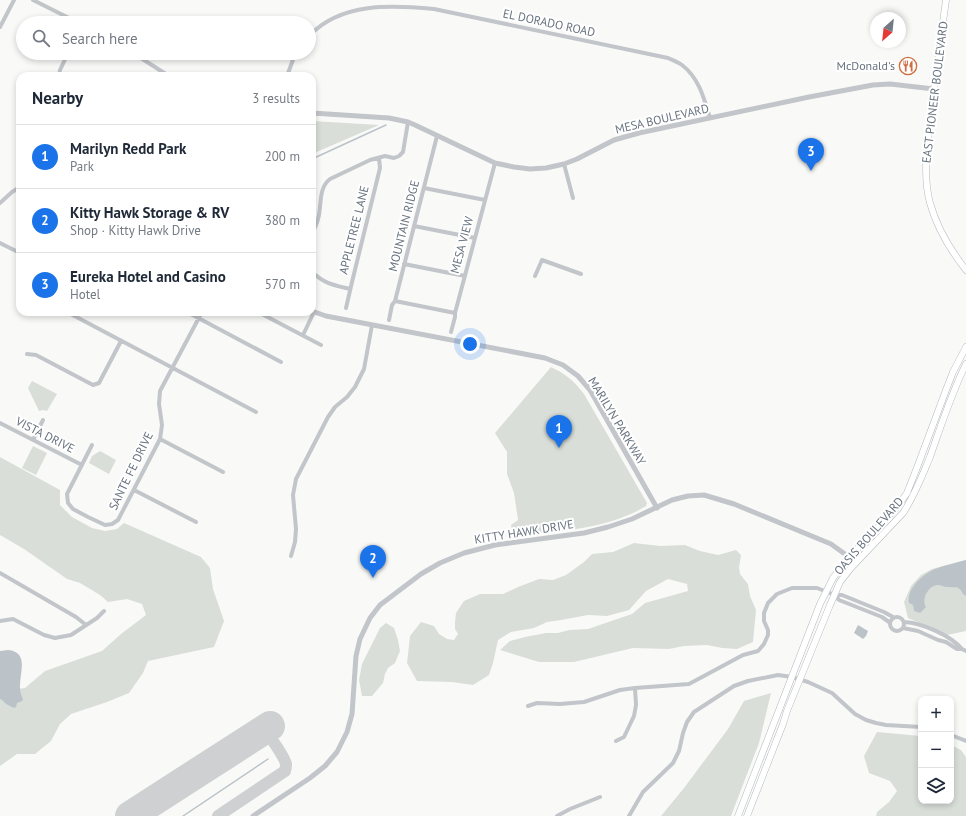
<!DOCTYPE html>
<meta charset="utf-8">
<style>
:root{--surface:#fff;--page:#f6f6f7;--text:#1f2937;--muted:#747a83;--line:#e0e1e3;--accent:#1a73e8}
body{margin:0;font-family:"PT Sans",sans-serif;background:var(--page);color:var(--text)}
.controls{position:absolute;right:12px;bottom:12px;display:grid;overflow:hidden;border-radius:8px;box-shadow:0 2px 6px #0003}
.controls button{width:36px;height:36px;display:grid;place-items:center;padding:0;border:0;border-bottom:1px solid var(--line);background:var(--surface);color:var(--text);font:20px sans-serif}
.compass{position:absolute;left:870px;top:12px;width:36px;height:36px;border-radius:50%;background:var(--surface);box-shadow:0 2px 6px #0003;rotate:207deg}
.you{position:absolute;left:470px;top:344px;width:14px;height:14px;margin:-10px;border:3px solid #fff;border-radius:50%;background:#1a73e8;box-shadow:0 0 0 6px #1a73e833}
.badge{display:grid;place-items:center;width:26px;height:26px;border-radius:50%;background:var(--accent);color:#fff;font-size:13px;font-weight:700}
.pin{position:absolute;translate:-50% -33px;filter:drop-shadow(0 1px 2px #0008)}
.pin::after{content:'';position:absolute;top:21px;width:14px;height:12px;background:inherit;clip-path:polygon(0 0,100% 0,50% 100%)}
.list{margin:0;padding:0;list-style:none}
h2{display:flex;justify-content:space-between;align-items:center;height:52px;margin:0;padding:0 16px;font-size:17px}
h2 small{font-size:13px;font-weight:400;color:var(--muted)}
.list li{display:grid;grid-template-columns:26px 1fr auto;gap:12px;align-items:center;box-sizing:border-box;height:64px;padding:0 16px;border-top:1px solid var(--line)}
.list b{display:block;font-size:15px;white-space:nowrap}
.list p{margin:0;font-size:13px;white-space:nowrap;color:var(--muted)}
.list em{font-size:13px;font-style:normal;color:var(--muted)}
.icon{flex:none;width:22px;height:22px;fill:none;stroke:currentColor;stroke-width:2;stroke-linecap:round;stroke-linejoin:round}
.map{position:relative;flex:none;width:966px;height:816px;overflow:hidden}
.search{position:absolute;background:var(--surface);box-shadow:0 2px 6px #0003;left:16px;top:16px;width:300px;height:44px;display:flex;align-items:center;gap:10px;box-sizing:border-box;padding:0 14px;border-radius:22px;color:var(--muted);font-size:15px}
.panel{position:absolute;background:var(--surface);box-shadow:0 2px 6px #0003;left:16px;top:72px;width:300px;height:244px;border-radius:12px}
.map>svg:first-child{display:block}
.green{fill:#d9ded8}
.water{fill:#bbc3c8}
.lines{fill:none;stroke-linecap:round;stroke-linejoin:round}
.stream{stroke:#bbc3c8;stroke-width:1.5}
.taxiway{stroke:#ced0d2;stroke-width:12}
.runway{stroke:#ced0d2;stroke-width:30}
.secondary-casing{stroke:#b5b9bd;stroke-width:7}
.minor{stroke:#c2c5c9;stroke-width:4}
.tertiary{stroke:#c2c5c9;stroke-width:5}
.secondary{stroke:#fff;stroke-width:6}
.labels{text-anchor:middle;stroke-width:4;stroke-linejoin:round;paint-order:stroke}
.street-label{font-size:12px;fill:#68737f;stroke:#fff}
.poi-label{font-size:12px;fill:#68737f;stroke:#fff;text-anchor:end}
</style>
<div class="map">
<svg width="966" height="816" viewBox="0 0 966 816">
<rect width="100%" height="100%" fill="#f9faf8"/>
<path class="green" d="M312 121 379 125 312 154Z
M551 367C566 374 574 381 584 394L647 503 646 506C607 530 557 531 513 536L511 525 518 520 514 493 507 474V452L495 433Z
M32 381 57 394 47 411 43 410 39 411 28 388Z
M33 446 47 453 36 475 22 468Z
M100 451 116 460 109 474 89 463 92 456Z
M0 457 60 490V505L72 517 92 528 105 531 117 529 124 523 201 557 210 568 213 589 224 621 214 647 148 661 143 673 129 693 107 702 71 714 60 724 51 741 35 754H17L0 766V692L3 691 25 688 45 671 102 651 121 634 146 615 142 604 127 599 108 602 100 595 80 583 67 579 24 549 0 535Z
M634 543 660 546 685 545 700 551 718 555 736 550 741 555 739 568 740 574 748 584 750 596 756 610 753 642 737 649 722 648 707 645 684 646 669 649 633 648 574 662H539L500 650 510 641 525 637 546 633H558L569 630 588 629 632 614 645 603 688 591 687 584 668 579 646 591 629 610 607 616 588 615 561 620 547 622 534 628 511 632 498 640 493 663 489 675 473 685 452 682 417 681 407 663 410 636 421 622 434 626 439 634 447 639 454 640 458 634 455 629V622L456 613 464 601 480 594H503L518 587 539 579 553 580 566 575 584 562 592 554 613 552Z
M966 560V631L947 635 908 618 904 602 911 586 921 575 932 569Z
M386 623 394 628 398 640 400 651 395 663 388 668 385 674 383 683 372 696H362L359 680 362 664 380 628Z
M771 693 759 743 731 816H661L684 788 728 729 744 701Z
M877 732 921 736V801H951V745L961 750 966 757V816H876L877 812 889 802 897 791 890 781 869 773 864 756Z"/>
<path class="water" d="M966 560V596L963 594C959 585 955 588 947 587 944 587 941 585 938 585 928 585 921 600 926 607L920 613 914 611 913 605 909 603C906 589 923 574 935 569 945 565 956 563 966 560Z
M858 625 868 631 866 636 863 639 854 633Z
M8 650C30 652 19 674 20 688 20 693 22 696 23 700L22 701 17 703 16 707 14 708 6 704 2 700 0 699V651Z"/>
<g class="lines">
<path class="stream" d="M312 159 386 125
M183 816 268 759"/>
<path class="taxiway" d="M218 816 285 771C286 768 286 767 286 764 285 759 271 736 266 734 263 732 260 733 257 734"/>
<path class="runway" d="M130 816 270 726"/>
<defs>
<path id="secondary" d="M946 0C941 36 936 73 932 109 928 140 922 173 930 203 937 228 951 251 966 270
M738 816 820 604 833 578 843 564 897 507 907 493 918 465 946 390 953 372 966 347
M747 816 783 724 787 711 830 605 840 582 850 569 903 513C915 495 922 476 930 457 941 426 951 394 966 364"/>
</defs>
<use href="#secondary" class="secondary-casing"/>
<path class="minor" d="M33 0 79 23
M0 27 14 0
M309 36C341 2 392 5 434 9L668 58C672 60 678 62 682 65 699 78 704 98 710 118
M133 53 169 76
M59 76 60 70 68 53
M287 76 294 57 297 53
M564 164 573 198
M424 188 485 200
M0 203 12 192 20 187
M414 226 475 238
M312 234C314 229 317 224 318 219 322 206 318 188 330 179L370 160 385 156 394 158 399 156 403 152 408 122
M0 243 20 253
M404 264 465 276
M312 272C325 284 333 285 350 289
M535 276 542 260 581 274
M395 301 455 313
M346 308 352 282 380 168 379 158
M67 312 256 412
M187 312 281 362
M258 312 321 345
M389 320 392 305 395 301 437 136
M451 332 455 317V313L495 163
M303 335 314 312
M27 354 36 355 93 385 99 383 121 341
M0 423 82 465
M160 439 223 472
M33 440 43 420
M92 445 67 494 68 503 73 509 88 517 105 525 112 524 118 520 160 439 162 425 159 404 160 391 202 312
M134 490 196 522
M291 556 295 542 296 529 293 495 296 479 328 417 335 407 347 397 355 387 364 369 372 325
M0 573 76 617 86 625
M835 595H842L884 612 893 617
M890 624a7 7 0 1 1 14 0a7 7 0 1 1-14 0Z
M0 621 13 619 44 635 55 638 71 635 97 618 104 611
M904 622C922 623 950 635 962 649
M903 628 918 631 938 640 946 642 957 649H962L966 651
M528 706 537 703 560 704 584 702 620 690 635 688 689 684 743 655 758 651 764 644 768 635V630L764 621V613L768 603 777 594 792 588H817L835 595 839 600 882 617 889 622
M951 735 966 741
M616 741 624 737 634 716 636 705 635 688
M557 816 570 809 600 797
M629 816 643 792 673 763 679 751 683 733 687 722 694 712 734 686 748 681 778 675 792 677 808 682 832 693 855 714 866 720 876 723 886 725 921 727"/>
<path class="tertiary" d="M312 113 389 118 408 122 415 125 495 163 514 167 530 169 546 168 564 164 577 159 614 140 639 133 809 97 873 85 890 84 934 89
M312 311 326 316 545 358 563 365 578 376 590 390 657 508
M253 816 310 778 325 766 337 752 347 732 352 714 356 656 360 639 370 618 380 605 421 574 440 563 464 553 495 545 584 533 608 527 632 519 672 500 688 496 704 495 734 504 831 544 856 562"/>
<use href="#secondary" class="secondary"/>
</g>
<defs>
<symbol id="restaurant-ring" viewBox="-11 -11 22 22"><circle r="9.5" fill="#fff" stroke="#ce6f43" stroke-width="1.5"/><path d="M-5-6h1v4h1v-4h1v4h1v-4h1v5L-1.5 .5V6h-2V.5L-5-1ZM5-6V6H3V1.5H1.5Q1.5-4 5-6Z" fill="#ce6f43"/></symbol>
</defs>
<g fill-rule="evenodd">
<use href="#restaurant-ring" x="898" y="56" width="20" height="20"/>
</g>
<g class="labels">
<g class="street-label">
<text transform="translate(549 23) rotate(12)" y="4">EL DORADO ROAD</text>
<text transform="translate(935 92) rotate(-83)" y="4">EAST PIONEER BOULEVARD</text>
<text transform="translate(662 119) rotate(-13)" y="4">MESA BOULEVARD</text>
<text transform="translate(404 226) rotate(-76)" y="4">MOUNTAIN RIDGE</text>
<text transform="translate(354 230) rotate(-76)" y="4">APPLETREE LANE</text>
<text transform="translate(462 245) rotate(-75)" y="4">MESA VIEW</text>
<text transform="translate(617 421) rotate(59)" y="4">MARILYN PARKWAY</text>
<text transform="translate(45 435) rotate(27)" y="4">VISTA DRIVE</text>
<text transform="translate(131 471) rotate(-64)" y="4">SANTE FE DRIVE</text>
<text transform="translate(524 532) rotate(-9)" y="4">KITTY HAWK DRIVE</text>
<text transform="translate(869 536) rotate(-49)" y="4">OASIS BOULEVARD</text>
</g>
<g class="poi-label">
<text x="895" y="70">McDonald's</text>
</g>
</g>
</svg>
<div class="controls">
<button>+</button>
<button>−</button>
<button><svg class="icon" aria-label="layers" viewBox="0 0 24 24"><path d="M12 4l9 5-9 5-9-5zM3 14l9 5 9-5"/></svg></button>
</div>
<svg class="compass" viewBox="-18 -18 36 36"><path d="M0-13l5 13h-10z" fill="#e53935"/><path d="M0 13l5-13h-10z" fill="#747a83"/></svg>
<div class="you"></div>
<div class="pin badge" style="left:559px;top:448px">1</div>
<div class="pin badge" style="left:373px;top:578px">2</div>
<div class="pin badge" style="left:811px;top:171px">3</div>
<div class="search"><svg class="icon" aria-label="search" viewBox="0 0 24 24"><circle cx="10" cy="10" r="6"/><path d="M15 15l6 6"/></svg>Search here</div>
<section class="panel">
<h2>Nearby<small>3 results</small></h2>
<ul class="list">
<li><span class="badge">1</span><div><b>Marilyn Redd Park</b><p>Park</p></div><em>200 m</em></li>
<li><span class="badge">2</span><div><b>Kitty Hawk Storage &amp; RV</b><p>Shop · Kitty Hawk Drive</p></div><em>380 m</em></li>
<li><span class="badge">3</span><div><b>Eureka Hotel and Casino</b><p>Hotel</p></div><em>570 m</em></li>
</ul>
</section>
</div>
